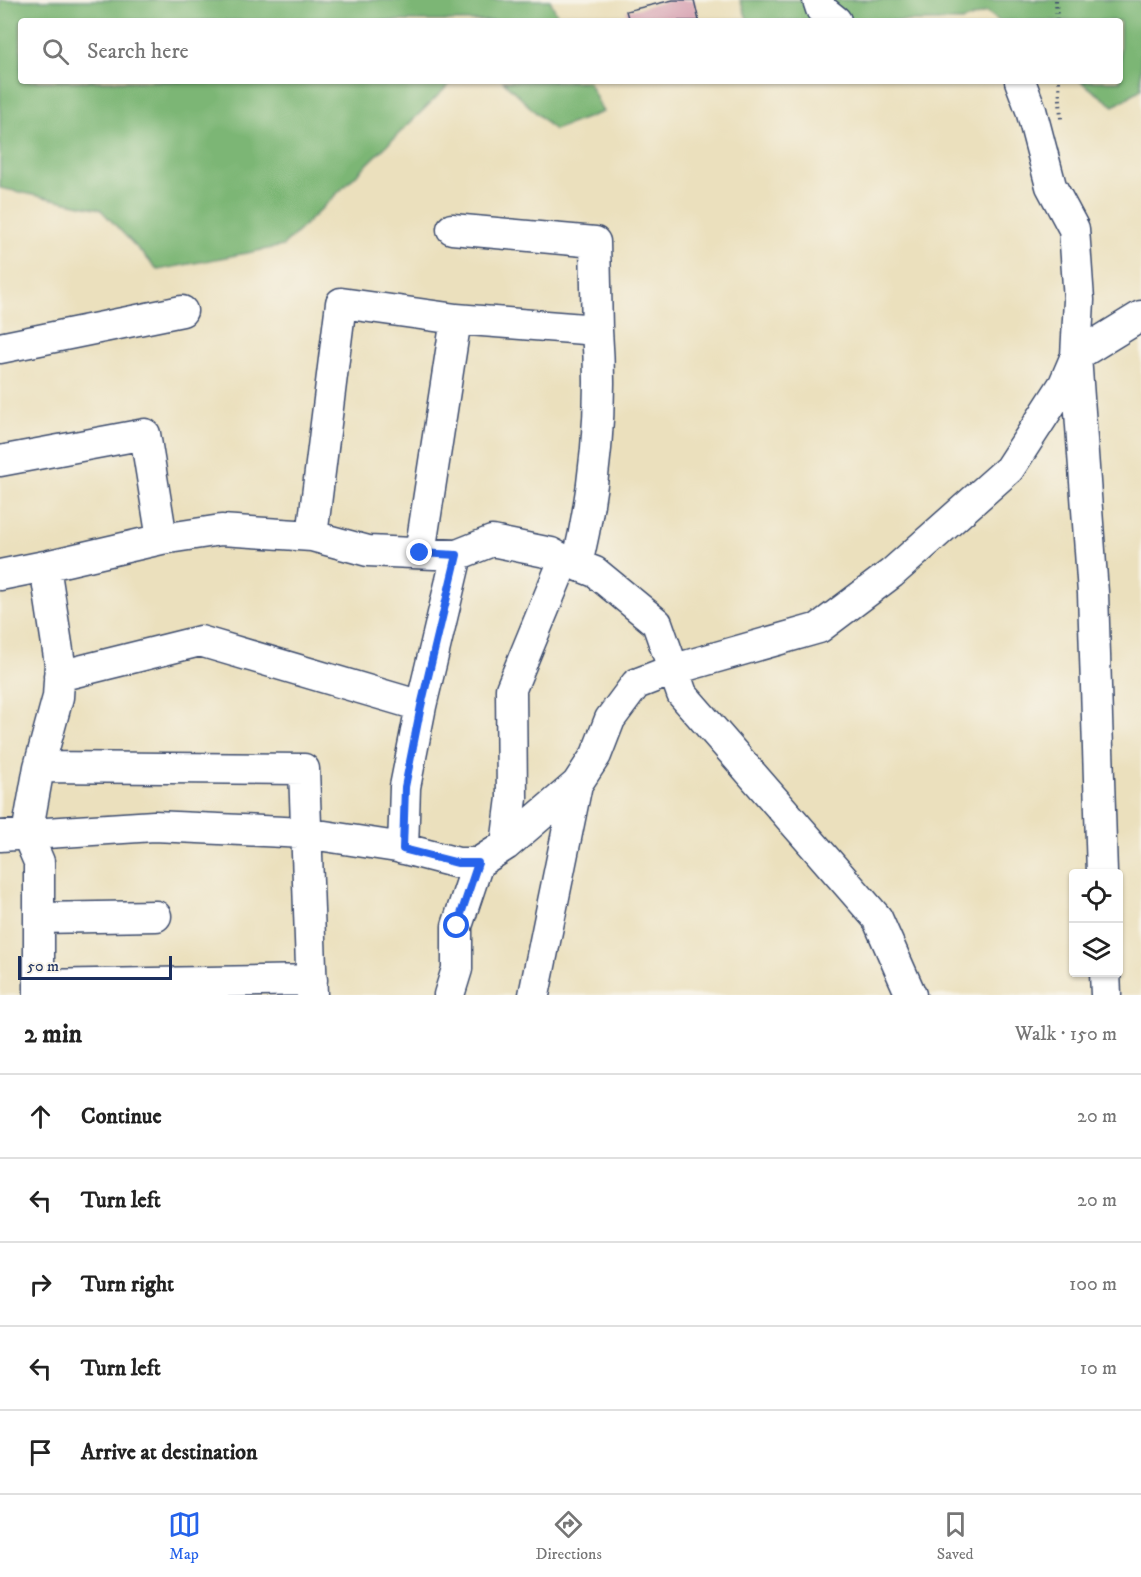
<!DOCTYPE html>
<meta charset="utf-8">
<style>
:root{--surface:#fff;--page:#f2f2f2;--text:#222;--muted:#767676;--line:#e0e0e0;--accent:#2563eb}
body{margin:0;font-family:"IM FELL DW Pica",serif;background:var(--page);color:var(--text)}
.controls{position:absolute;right:18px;bottom:18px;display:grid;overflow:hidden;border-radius:6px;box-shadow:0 2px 4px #0004}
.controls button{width:54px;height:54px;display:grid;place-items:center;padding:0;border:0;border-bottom:2px solid var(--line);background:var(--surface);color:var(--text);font:30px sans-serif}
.scale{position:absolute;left:18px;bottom:15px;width:154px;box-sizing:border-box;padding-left:6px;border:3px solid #1b2f5e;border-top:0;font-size:16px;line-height:21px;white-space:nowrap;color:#1b2f5e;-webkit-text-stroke:4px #f7f3e8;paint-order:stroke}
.stop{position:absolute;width:18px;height:18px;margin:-14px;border:4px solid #2563eb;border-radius:50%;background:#fff}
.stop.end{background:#2563eb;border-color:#fff;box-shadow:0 2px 6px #0008}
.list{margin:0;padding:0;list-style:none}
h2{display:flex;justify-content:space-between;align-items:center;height:78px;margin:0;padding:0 24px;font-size:26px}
h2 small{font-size:20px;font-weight:400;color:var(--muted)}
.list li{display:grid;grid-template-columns:39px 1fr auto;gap:18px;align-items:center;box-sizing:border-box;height:84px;padding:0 24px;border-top:2px solid var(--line)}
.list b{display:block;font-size:22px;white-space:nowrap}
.list em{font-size:20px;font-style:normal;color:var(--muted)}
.icon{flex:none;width:33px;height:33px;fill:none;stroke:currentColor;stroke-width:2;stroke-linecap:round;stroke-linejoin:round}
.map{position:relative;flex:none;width:1141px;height:995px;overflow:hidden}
.search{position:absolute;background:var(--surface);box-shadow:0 2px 4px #0004;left:18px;right:18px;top:18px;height:66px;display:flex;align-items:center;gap:15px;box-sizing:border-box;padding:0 21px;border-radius:6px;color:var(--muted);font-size:22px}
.sheet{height:498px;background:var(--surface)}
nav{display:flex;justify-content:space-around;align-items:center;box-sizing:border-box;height:84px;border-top:2px solid var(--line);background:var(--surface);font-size:16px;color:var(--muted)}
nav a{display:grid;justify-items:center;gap:3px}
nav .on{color:var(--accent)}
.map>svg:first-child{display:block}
.forest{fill:#7cb675;stroke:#4c726a;stroke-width:1.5}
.building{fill:#d9a7b6}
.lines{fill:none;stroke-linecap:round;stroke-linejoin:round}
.minor-casing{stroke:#3a4a6c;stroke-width:33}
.path{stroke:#3a4a6c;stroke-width:4;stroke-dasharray:1.5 4.5;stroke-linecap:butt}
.minor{stroke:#fff;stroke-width:30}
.route{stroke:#2563eb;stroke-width:8}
</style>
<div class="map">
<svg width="1141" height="995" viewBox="0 0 1141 995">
<rect width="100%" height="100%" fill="#f7f3e8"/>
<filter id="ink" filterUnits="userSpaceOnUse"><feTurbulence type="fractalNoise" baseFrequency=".0167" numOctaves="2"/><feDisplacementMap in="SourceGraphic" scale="12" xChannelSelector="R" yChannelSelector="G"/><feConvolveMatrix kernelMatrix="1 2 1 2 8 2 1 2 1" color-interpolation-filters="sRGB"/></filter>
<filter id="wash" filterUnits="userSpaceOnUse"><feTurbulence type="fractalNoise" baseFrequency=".008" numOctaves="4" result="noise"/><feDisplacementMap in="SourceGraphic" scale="24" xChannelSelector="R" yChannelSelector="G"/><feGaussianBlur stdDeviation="1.35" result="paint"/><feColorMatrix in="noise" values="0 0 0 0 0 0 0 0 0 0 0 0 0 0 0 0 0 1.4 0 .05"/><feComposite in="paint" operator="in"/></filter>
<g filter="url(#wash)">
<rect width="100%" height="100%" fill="#ebe0bd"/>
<path class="forest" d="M0 0H550L560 21H21V81H453L283 246 158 270 100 209 0 188Z
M740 0H1141V89L1114 106 1080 81H1120V21H999L987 12 962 21H748Z
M503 81H588L603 112 554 130Z"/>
<g id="blocks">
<path class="building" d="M673 0H694L699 21H629L626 11Z"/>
</g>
</g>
<g filter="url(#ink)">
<use href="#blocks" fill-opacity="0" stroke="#3a4a6c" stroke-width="1.5"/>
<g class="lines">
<defs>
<path id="minor" d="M818 0 821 9 836 21
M1020 81 1031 110 1051 186 1074 229 1079 300 1076 356 1093 593 1102 873
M452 229 595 242 597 330
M0 348 182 311
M0 461 145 434 162 539
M312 536 341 303 456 319 597 330C603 408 595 488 577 565
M420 553 456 319
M564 560 595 572 657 623 682 694 877 918 911 995
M0 575 45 566
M59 676 200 641 421 706 457 555
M39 767 304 769 312 995
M0 836 154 826 305 833 397 847 458 863H478L506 845 577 784 596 755 610 719 636 684 675 669 819 628 892 573 1009 469 1064 384 1076 356 1141 316
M403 849 405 787 421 706
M39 918 156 916
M1105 972 1106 995
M39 985 312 980
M39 995V862L27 834 39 767 58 697 60 664 45 566 162 539 221 530 312 536 368 551 457 555 492 541 551 553 564 560 511 689 512 798 506 845
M449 995 457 969V926L478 863
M534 995 577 784"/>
</defs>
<use href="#minor" class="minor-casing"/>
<path class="path" d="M1056 0 1057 21
M1059 81 1061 119"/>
<use href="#minor" class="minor"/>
</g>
</g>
<g class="lines" filter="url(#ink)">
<path class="route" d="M420 553 457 555 421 706 405 787 403 849 458 863H478L457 926"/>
</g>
</svg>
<div class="controls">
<button><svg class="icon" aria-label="locate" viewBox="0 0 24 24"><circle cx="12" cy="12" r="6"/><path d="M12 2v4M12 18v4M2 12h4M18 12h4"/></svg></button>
<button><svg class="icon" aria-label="layers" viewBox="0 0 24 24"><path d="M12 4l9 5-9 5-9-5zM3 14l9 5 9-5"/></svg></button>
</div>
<div class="scale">50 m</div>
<div class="stop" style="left:457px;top:926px"></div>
<div class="stop end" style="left:420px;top:553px"></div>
<div class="search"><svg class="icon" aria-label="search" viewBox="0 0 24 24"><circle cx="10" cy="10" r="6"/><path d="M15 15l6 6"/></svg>Search here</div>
</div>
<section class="sheet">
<h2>2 min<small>Walk · 150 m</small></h2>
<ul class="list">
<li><svg class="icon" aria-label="ahead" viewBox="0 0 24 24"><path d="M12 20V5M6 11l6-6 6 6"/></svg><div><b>Continue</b></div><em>20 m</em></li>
<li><svg class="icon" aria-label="left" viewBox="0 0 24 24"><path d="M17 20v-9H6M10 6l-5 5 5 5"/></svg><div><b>Turn left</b></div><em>20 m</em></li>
<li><svg class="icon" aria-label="right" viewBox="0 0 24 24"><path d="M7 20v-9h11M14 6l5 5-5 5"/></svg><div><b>Turn right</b></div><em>100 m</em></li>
<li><svg class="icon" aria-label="left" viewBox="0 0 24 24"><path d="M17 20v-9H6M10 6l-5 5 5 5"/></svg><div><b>Turn left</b></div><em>10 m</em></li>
<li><svg class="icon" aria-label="arrive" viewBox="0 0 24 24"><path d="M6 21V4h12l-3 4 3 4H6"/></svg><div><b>Arrive at destination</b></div></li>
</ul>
</section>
<nav>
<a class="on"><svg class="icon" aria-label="map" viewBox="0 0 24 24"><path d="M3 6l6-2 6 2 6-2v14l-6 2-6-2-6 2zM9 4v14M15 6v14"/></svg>Map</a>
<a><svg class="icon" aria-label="directions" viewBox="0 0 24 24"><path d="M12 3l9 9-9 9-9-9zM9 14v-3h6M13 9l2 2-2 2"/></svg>Directions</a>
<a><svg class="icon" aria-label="saved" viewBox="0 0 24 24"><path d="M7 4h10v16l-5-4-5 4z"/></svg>Saved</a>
</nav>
